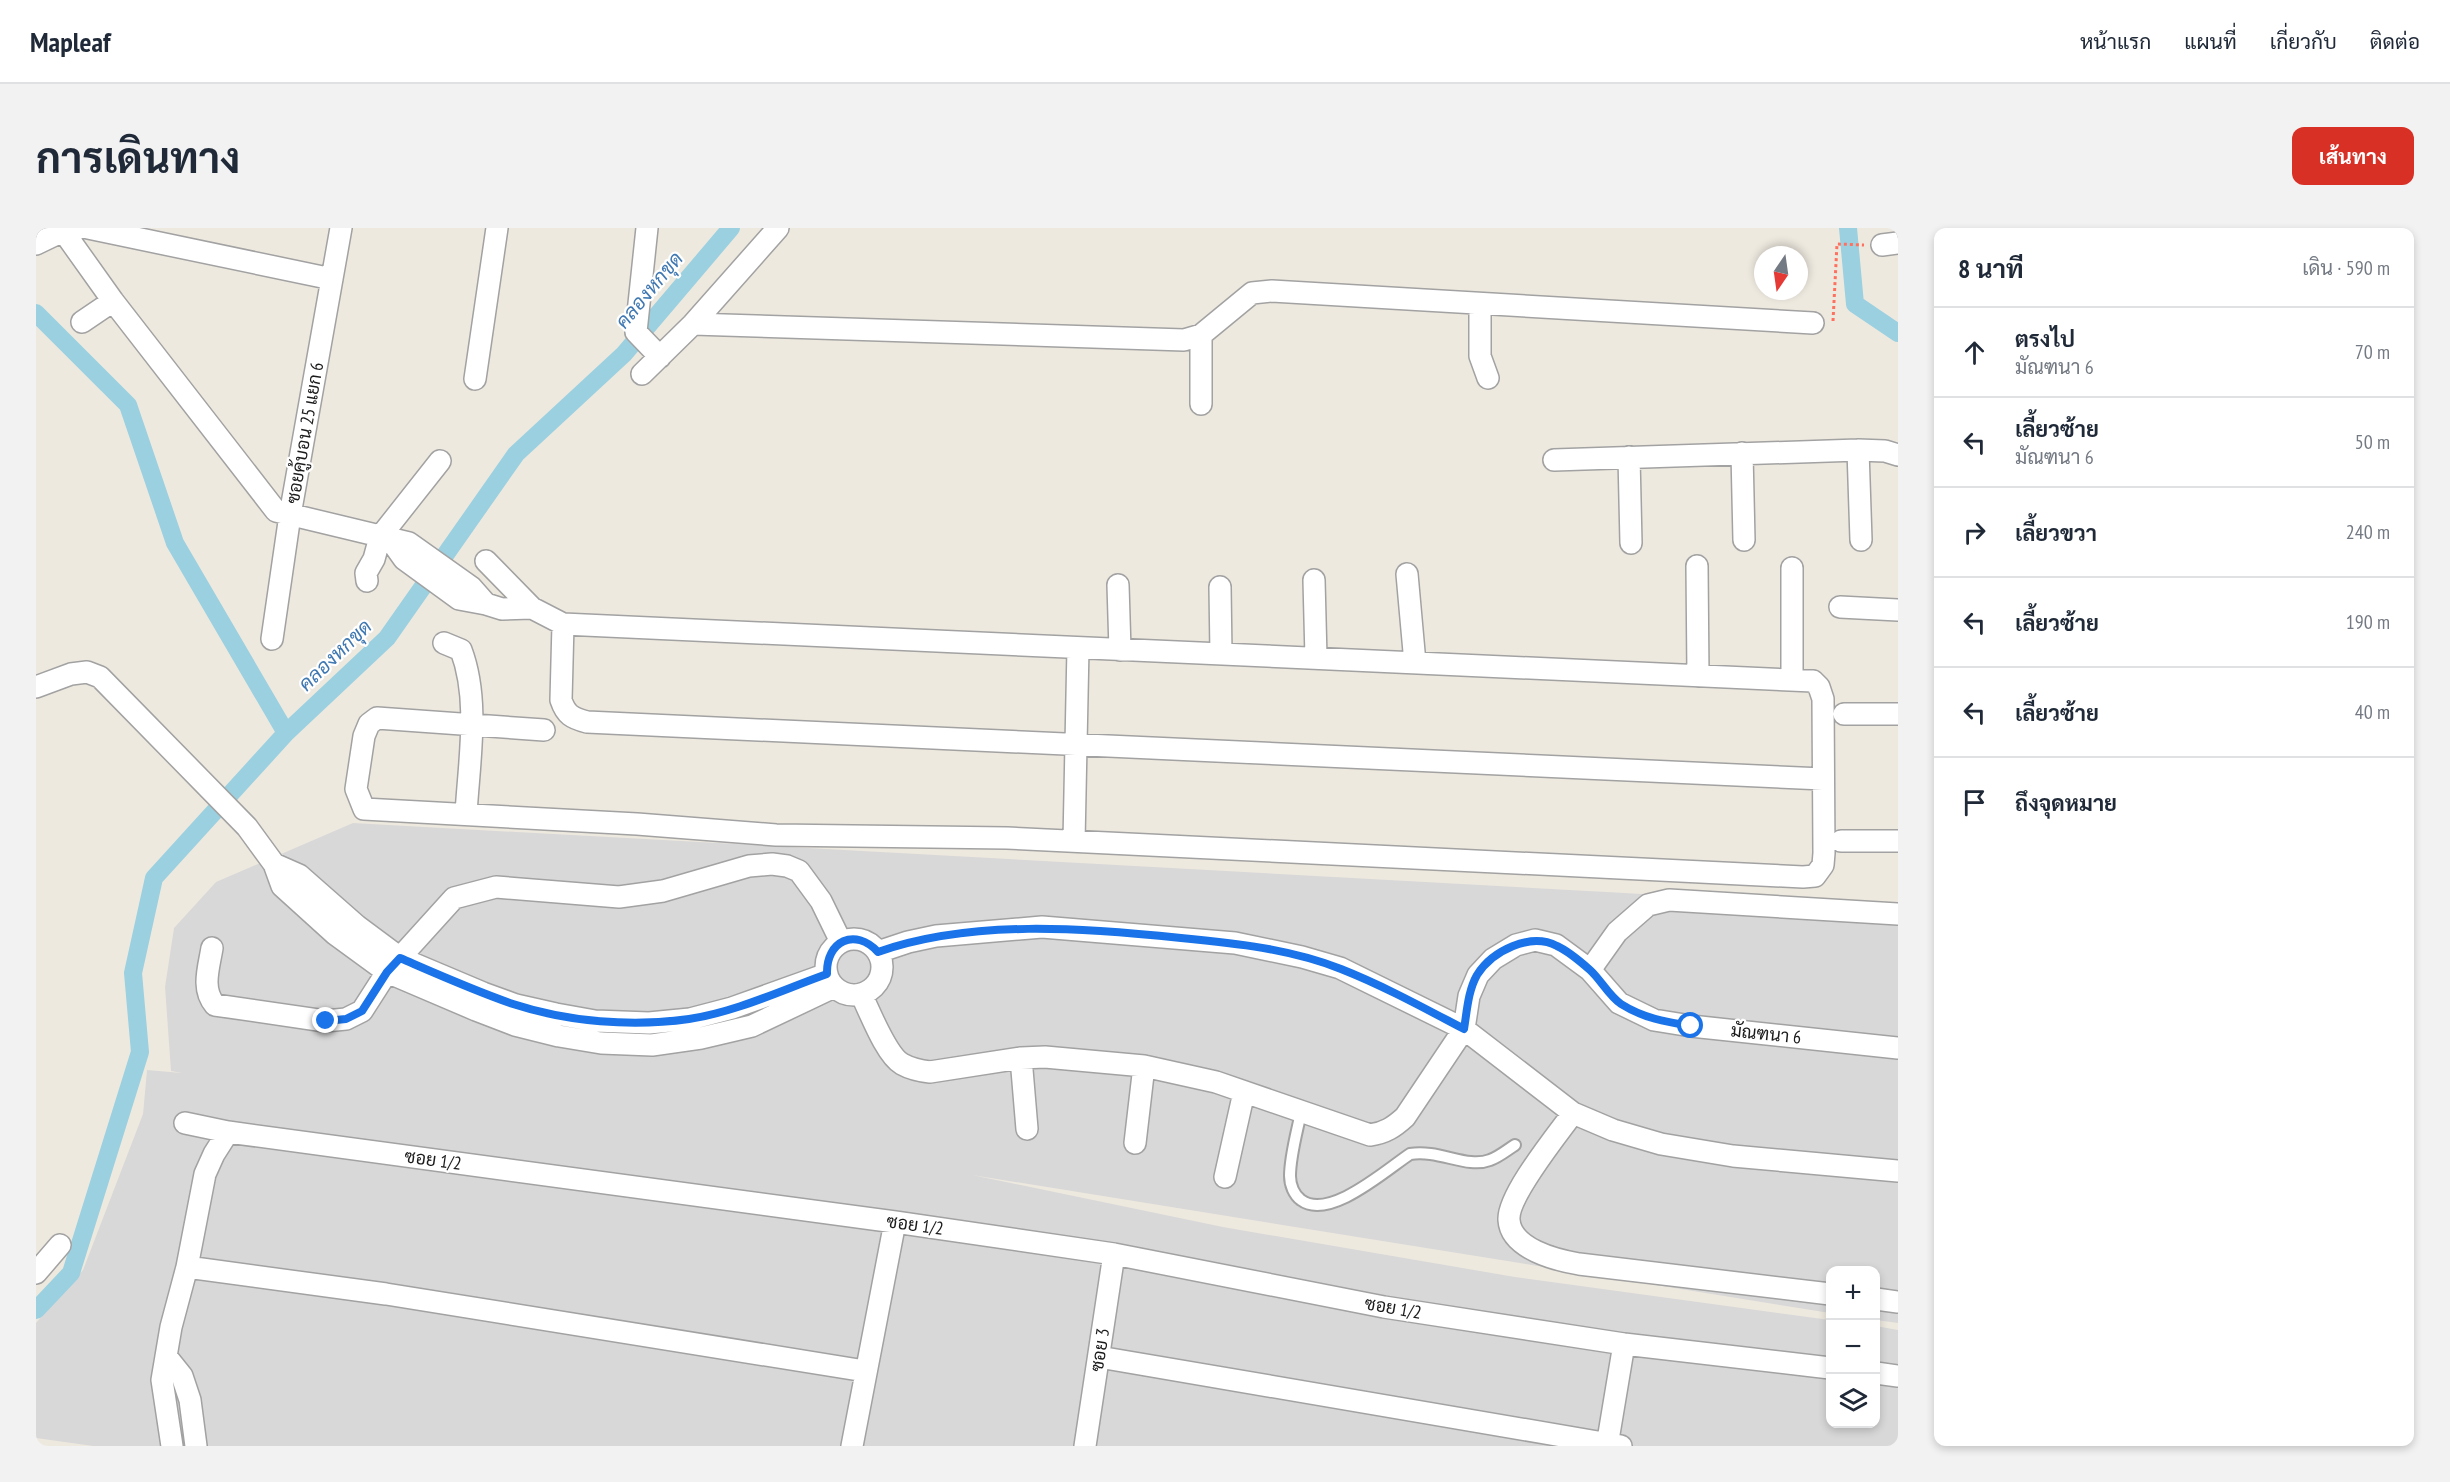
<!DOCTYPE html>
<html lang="th">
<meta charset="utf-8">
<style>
:root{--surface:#fff;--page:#f2f2f3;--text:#1f2937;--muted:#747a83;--line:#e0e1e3;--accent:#d93025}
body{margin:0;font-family:"PT Sans Narrow",Sarabun,sans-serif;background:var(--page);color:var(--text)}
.controls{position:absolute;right:18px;bottom:18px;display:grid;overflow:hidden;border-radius:12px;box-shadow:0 3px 9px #0003}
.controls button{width:54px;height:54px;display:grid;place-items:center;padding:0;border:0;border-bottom:2px solid var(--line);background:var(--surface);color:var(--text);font:30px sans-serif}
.compass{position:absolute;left:1718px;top:18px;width:54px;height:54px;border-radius:50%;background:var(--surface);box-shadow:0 3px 9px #0003;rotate:193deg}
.stop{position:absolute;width:18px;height:18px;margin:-14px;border:4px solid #1a73e8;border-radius:50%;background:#fff}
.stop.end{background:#1a73e8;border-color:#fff;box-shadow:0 2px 6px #0008}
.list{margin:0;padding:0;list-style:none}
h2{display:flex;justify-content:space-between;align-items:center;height:78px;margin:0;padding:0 24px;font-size:26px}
h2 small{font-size:20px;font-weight:400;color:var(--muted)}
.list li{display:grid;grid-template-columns:39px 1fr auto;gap:18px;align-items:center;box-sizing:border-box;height:90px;padding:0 24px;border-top:2px solid var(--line)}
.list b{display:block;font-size:22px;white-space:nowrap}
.list p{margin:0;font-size:20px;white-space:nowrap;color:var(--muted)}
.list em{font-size:20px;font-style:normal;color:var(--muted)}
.icon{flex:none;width:33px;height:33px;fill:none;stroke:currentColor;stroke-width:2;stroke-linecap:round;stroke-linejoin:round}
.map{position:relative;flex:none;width:1862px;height:1218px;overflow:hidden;border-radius:12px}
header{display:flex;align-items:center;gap:36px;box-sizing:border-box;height:84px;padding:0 30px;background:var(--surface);border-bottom:2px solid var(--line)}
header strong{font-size:28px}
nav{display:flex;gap:33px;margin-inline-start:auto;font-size:21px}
.intro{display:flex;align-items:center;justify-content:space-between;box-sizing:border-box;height:144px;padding:0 36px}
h1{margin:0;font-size:42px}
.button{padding:15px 27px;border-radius:12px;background:var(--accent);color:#fff;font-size:21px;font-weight:700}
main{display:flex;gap:36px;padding:0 36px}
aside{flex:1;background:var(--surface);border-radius:12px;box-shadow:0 3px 9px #0003}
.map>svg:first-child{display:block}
.residential{fill:#d9d8d8}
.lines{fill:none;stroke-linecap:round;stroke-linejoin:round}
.canal{stroke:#9bd0e0;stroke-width:18}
.lane-casing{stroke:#a2a2a2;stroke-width:14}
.street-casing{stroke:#a2a2a2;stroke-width:24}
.path{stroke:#ff715f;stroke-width:3;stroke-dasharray:3 3;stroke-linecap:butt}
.lane{stroke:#fff;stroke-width:10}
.street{stroke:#fff;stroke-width:21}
.route{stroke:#1a73e8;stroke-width:8}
.labels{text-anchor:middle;stroke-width:4.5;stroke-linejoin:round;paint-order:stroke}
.street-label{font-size:18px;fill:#1b1b1b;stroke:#fff}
.water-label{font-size:20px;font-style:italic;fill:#4078b2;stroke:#fff}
</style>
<header>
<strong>Mapleaf</strong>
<nav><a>หน้าแรก</a><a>แผนที่</a><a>เกี่ยวกับ</a><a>ติดต่อ</a></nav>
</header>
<div class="intro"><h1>การเดินทาง</h1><a class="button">เส้นทาง</a></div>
<main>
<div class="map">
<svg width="1862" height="1218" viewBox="0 0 1862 1218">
<rect width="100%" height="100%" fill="#eee9df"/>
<path class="residential" d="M317 595 1862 680V1095L1840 1092V1042H1794V1085L936 947 1187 999 1479 1049 1794 1092V1196H1840V1098L1862 1102V1218H57L0 1210V1095L47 1042 107 886 111 842 146 845 135 843 129 759 138 700 180 654Z"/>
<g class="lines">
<path class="canal" d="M1812 0 1819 76 1862 105
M0 85 92 177 139 315 250 505 351 410 480 226 588 126 695 0
M0 1082 35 1045 104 824 97 745 118 650 250 505"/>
<defs>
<path id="lane" d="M1265 884C1261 904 1254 928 1254 948 1254 957 1258 967 1265 972 1293 993 1350 942 1374 926 1403 921 1431 941 1454 932 1463 929 1471 922 1479 917"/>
<path id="street" d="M25 0 77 73 240 283 373 315 435 359 450 376 466 381 496 380 527 396 1777 453 1783 459 1787 471 1788 625 1787 637 1779 648 1767 649 971 610 740 607 601 596 328 581 320 561 328 508 333 496 341 490 508 502
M52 0 296 51
M611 0 600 104 624 129
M0 16 27 3 41 1
M1846 17 1862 15
M1444 76V128L1452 150
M46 94 77 73
M657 96 1148 112 1165 107 1216 65 1236 63 1777 95
M606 146 657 96 742 0
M439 151 461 0
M1165 176V107
M1822 222 1825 312
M1706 225 1708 312
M1593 229 1595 315
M1518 232 1822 222 1849 223 1862 227
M353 310 368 331 423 371 450 376
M450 333 496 380
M1661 338 1662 448
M1756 340V452
M1371 346 1379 435
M1278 352 1280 430
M331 353 330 345 338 331 344 309 404 233
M1082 357 1084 422
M1184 359 1185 426
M1804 379 1862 382
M527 396 525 472C530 487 536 490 551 494L1787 551
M236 411 254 287 305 0
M408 415 425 422C444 472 433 533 430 586
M0 459 35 446 51 444 64 449 211 599 238 636 246 658 299 706 351 744 440 782 479 797 523 808 565 815 616 817 665 810 716 798 798 759
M1808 486H1862
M1038 613 1042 420
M1805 613H1862
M238 636 263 647 321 698 364 730 447 765 480 777 520 786 559 793 613 795 654 791 696 780 791 746
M790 739a28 28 0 1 1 56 0a28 28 0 1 1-56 0Z
M176 720C173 739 165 761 179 777L289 793 310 791 326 783 351 744 418 670 460 659 583 669 627 663 713 638 736 636 751 638 763 643 785 673 805 714
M842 724 872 714 900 708 1006 699 1199 715 1266 729 1304 740 1428 801 1537 885 1577 902 1625 916 1697 928 1862 943
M1554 742 1581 704 1612 677 1633 672 1862 686
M825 766C834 784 850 827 866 836 875 841 885 843 894 844L985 830 1009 829 1108 838 1180 854 1334 907C1349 905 1358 899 1369 889L1428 801 1433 768 1442 747 1457 731 1480 717 1499 712 1520 717 1554 742 1583 775 1618 792 1655 798 1862 820
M985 830 991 901
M1537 885C1522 906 1471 968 1473 992 1475 1021 1520 1032 1543 1036L1794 1066
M149 895 192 904
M1099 915 1108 838
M1189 949 1208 864
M151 1039 350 1066 829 1143
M0 1045 24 1017
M1840 1071 1862 1074
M130 1128 146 1148 154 1172 160 1218
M1063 1129 1585 1218
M1840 1145 1862 1148
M136 1218 126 1152 135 1099 151 1039 169 946 178 926 192 904 859 994 1078 1026 1348 1079 1588 1116 1794 1140
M816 1218 859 994
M1049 1218 1078 1026
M1571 1218 1588 1116"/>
</defs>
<use href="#lane" class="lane-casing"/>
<use href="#street" class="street-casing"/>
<path class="path" d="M1797 93 1801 16 1828 17"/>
<use href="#lane" class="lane"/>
<use href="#street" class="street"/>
</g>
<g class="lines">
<path class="route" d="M290 793 310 791 326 783 351 744 364 730C401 746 439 763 477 776 532 794 596 799 653 791 700 784 746 762 791 746 790 713 819 699 842 724 936 691 1048 700 1145 710 1198 715 1255 721 1305 741 1348 758 1388 780 1428 801 1431 783 1432 763 1441 747 1456 723 1494 704 1521 718 1532 723 1545 734 1554 742 1565 752 1573 768 1585 776 1607 790 1630 794 1655 798"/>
</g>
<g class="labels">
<g class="street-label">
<text transform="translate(269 205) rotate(-80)" y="6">ซอยคู้บอน 25 แยก 6</text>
<text transform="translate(1730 806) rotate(6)" y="6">มัณฑนา 6</text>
<text transform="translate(397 932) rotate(8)" y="6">ซอย 1/2</text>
<text transform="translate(879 997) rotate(8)" y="6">ซอย 1/2</text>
<text transform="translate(1357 1080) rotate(10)" y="6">ซอย 1/2</text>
<text transform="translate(1064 1122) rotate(-81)" y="6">ซอย 3</text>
</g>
<g class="water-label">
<text transform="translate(613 62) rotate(-50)" y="7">คลองหกขุด</text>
<text transform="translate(299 427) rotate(-44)" y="7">คลองหกขุด</text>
</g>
</g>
</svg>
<div class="controls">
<button>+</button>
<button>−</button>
<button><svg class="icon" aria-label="layers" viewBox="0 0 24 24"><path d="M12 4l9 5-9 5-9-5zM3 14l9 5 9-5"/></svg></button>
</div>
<svg class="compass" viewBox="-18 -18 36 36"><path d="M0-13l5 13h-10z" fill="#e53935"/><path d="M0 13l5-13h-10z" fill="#747a83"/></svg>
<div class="stop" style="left:1655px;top:798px"></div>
<div class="stop end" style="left:290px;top:793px"></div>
</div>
<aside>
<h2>8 นาที<small>เดิน · 590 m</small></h2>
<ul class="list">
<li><svg class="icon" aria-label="ahead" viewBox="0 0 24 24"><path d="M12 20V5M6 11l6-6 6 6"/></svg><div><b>ตรงไป</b><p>มัณฑนา 6</p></div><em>70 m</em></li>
<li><svg class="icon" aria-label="left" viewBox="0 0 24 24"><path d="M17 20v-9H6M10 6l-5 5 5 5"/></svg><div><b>เลี้ยวซ้าย</b><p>มัณฑนา 6</p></div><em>50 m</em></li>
<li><svg class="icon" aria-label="right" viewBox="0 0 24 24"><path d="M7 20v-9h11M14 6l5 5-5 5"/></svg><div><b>เลี้ยวขวา</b></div><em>240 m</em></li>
<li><svg class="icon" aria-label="left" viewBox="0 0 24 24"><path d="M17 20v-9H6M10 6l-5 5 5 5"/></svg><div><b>เลี้ยวซ้าย</b></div><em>190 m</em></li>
<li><svg class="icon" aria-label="left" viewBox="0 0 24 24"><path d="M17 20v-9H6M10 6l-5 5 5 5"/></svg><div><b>เลี้ยวซ้าย</b></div><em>40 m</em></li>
<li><svg class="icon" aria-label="arrive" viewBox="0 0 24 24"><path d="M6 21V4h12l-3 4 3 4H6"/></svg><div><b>ถึงจุดหมาย</b></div></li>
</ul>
</aside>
</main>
